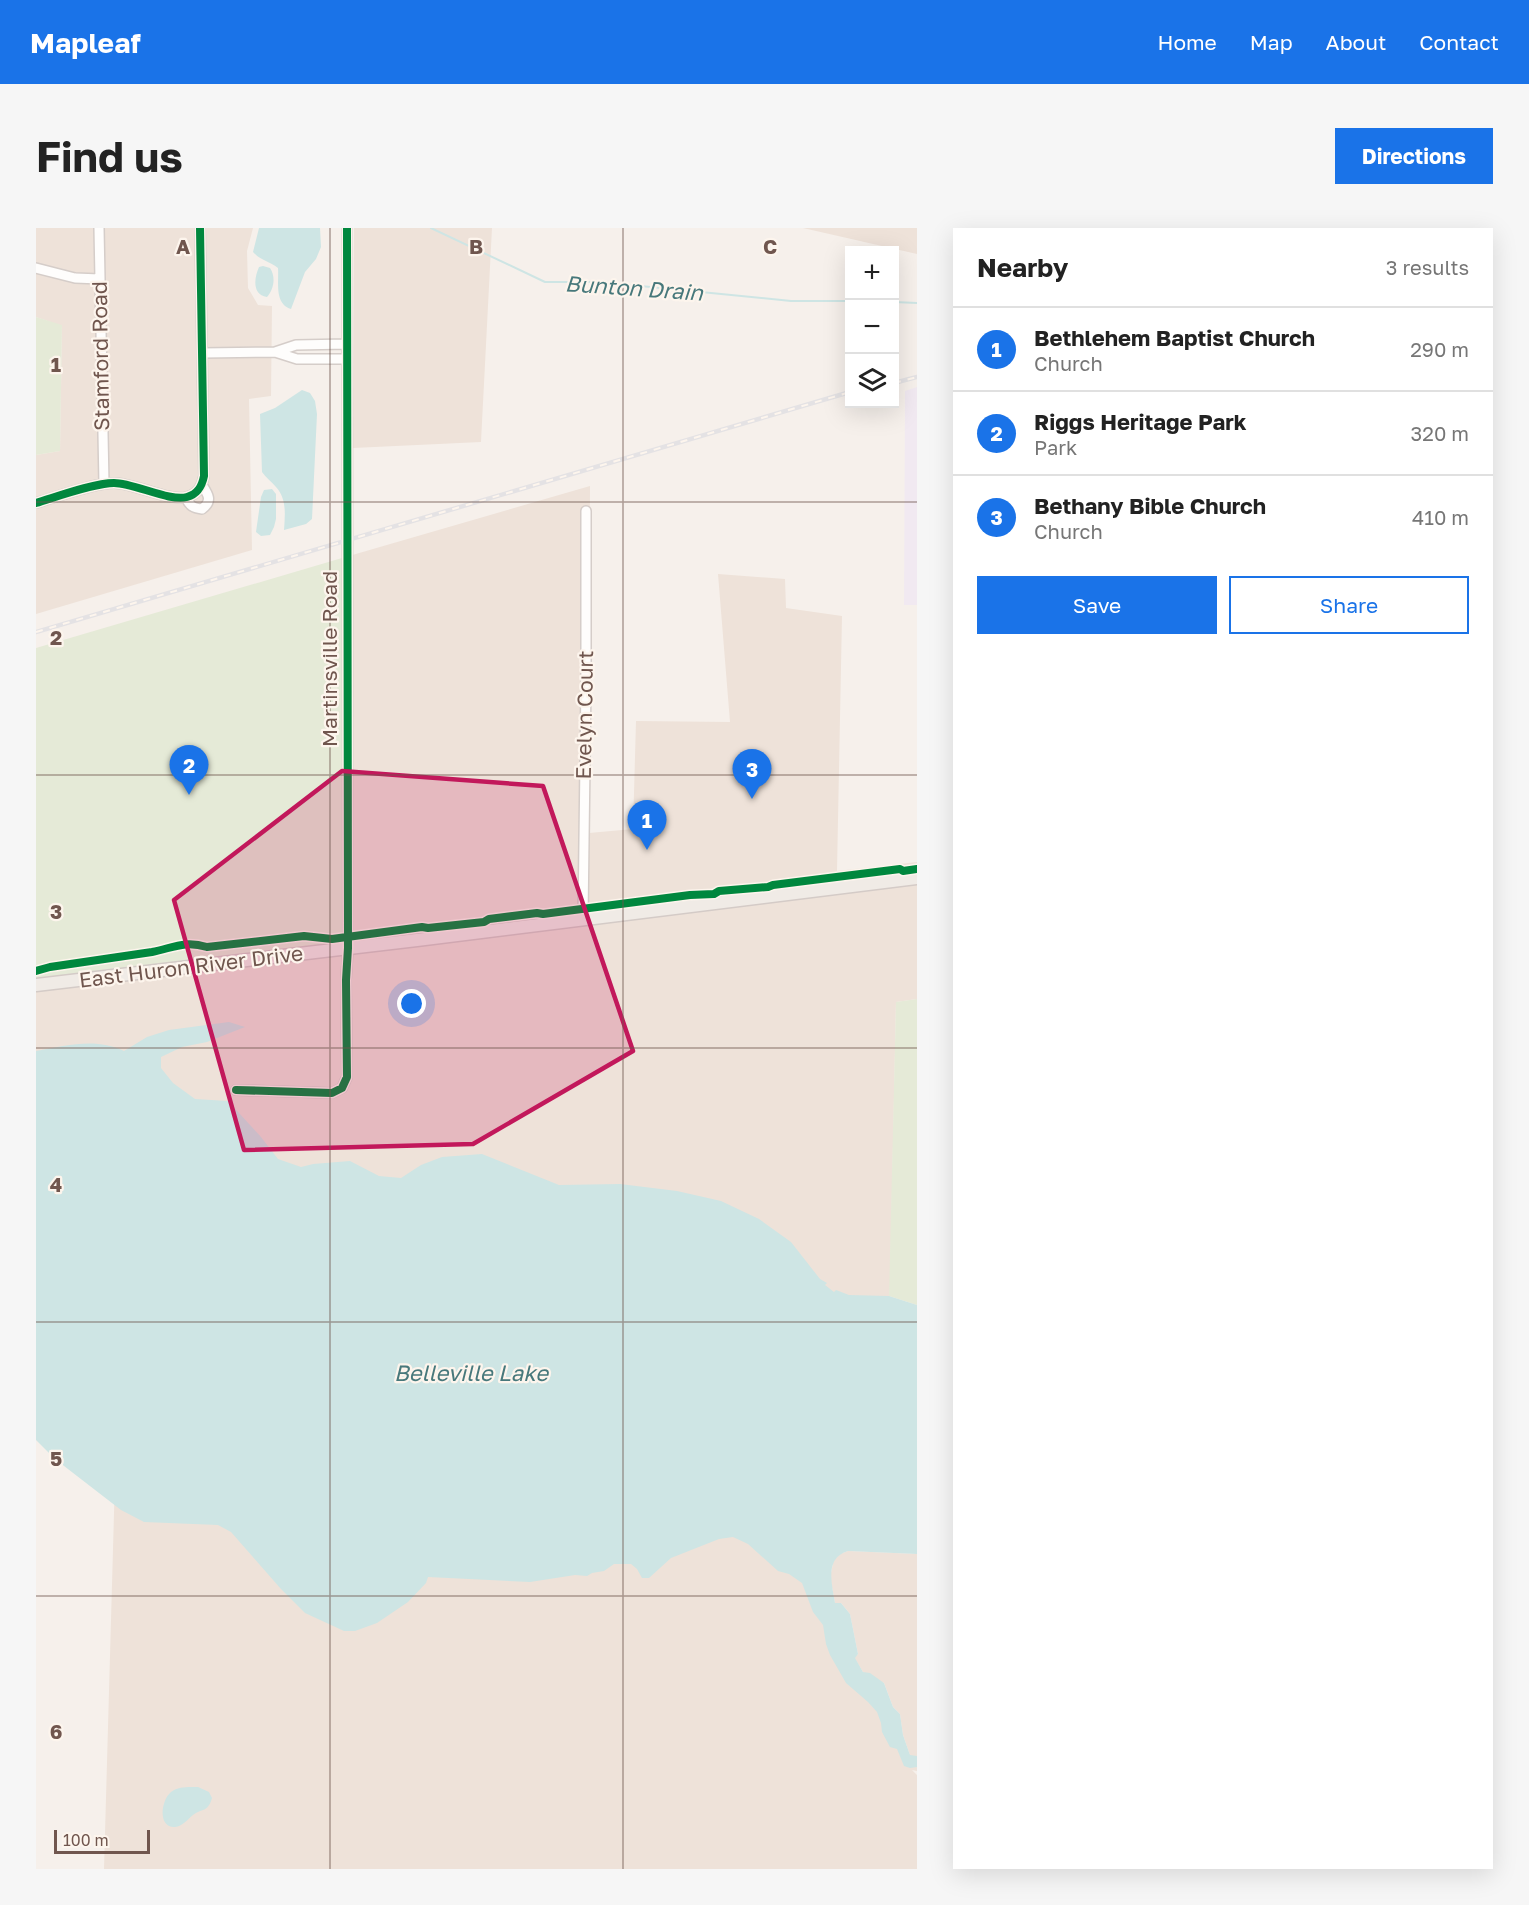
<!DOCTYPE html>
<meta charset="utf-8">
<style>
:root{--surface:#fff;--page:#f6f6f6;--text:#222;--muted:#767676;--line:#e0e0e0;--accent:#1a73e8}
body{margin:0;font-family:"Golos Text",sans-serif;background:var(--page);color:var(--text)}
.controls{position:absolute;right:18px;top:18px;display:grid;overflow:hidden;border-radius:0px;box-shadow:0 6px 24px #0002}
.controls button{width:54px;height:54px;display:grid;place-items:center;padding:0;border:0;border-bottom:2px solid var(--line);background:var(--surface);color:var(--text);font:30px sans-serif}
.scale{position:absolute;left:18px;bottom:15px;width:96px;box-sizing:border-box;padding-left:6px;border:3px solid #70564e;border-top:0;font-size:16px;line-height:21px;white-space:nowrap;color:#70564e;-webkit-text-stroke:4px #fdf5ed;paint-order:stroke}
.you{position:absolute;left:376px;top:776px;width:21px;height:21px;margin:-15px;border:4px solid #fff;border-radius:50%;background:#1a73e8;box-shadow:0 0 0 9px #1a73e833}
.badge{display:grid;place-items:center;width:39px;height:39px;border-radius:50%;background:var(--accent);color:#fff;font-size:20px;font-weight:700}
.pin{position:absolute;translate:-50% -50px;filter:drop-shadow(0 2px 3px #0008)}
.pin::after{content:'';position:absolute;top:32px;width:21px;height:18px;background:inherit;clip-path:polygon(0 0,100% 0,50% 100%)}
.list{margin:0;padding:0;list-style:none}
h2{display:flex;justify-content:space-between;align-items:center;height:78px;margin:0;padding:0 24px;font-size:26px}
h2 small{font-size:20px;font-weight:400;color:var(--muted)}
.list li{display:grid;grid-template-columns:39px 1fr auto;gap:18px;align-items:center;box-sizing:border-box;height:84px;padding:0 24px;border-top:2px solid var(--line)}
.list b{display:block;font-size:22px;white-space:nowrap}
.list p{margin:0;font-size:20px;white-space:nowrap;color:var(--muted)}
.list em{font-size:20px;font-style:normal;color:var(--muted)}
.actions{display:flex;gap:12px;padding:18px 24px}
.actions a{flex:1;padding:14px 0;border:2px solid var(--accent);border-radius:0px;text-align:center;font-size:21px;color:var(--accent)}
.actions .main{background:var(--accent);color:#fff}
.icon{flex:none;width:33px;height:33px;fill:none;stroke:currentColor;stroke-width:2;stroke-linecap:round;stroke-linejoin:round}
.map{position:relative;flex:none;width:881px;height:1641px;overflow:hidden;border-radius:0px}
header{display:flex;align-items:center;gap:36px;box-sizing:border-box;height:84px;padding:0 30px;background:var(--accent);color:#fff}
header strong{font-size:28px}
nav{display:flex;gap:33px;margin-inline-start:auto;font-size:21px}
.intro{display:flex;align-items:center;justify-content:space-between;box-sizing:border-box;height:144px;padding:0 36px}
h1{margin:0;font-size:42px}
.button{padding:15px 27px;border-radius:0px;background:var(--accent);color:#fff;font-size:21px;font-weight:700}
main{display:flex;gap:36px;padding:0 36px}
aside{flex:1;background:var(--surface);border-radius:0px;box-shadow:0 6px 24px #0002}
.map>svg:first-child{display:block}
.residential{fill:#eee2d9}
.education{fill:#f1e9f1}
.green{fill:#e5ead7}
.water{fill:#cee5e4}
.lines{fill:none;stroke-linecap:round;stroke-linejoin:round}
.stream{stroke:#cee5e4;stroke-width:2}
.minor-casing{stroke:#d5cdc9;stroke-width:12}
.major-casing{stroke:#d4cbc7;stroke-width:15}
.minor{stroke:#fefdfc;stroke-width:9}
.major{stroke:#f0ebe6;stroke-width:12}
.rail-casing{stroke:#e4e2e4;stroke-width:4.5}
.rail{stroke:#fdf5ed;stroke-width:2;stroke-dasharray:7;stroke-linecap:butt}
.cycleway-casing{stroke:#fdf5ed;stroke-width:11}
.cycleway{stroke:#00873e;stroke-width:8}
.marked{fill:#c2185b;fill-opacity:0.2;stroke:#c2185b;stroke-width:4.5;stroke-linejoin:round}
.grid{fill:none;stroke:#70564e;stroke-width:1.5;stroke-opacity:0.55}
.labels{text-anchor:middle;stroke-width:4.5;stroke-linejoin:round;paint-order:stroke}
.street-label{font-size:21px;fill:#70564e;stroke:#fdf5ed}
.water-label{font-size:22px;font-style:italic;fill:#47787b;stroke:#fdf5ed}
.grid-label{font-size:20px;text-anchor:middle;font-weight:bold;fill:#70564e;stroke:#fdf5ed;stroke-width:4.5;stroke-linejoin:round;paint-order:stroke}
</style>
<header>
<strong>Mapleaf</strong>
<nav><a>Home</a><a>Map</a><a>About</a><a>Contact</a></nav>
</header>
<div class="intro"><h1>Find us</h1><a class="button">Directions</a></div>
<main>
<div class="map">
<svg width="881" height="1641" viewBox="0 0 881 1641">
<rect width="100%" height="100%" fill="#f6f0eb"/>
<path class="residential" d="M0 0H217L211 23 212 60 222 77 236 78 235 168 213 171 216 322 0 386V227L24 223 26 98 0 89Z
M318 0H456L445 214 317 220Z
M767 0H881V26Z
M554 258 553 605 597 601 600 493 694 494 682 346 749 351 750 380 806 388 801 643 881 634V771L860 774 853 1106 360 974 0 847V747L306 714V330Z
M79 1250 731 1276 806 1409 874 1527 867 1507 864 1486 857 1479 848 1455 827 1444 818 1429 822 1426 814 1386 805 1375H799L794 1349 798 1331 804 1326 812 1323 881 1326V1543L876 1542 881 1547V1641H68Z"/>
<path class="education" d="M881 159V377H868L869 163Z"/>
<path class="green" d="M0 89 26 97 24 223 0 227Z
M306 330V714L0 751V420Z
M881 771V1077L853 1068 860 774Z"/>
<path class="water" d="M223 0H284L285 19 280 31 269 44 255 81C238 76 243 54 242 40 233 33 224 32 217 24Z
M227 38 234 40C240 49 238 61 231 69 216 67 218 50 223 39Z
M266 162 274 165 279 173 281 186 276 291 270 296 248 302C249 287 251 271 240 259 235 253 230 250 226 244L224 186 239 180Z
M236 261 240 266V291L238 299 234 307 225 308 220 304 225 269 228 262Z
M193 794 209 799 171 814 146 819 125 829V840L137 855 159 871 192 873 225 909 242 931 265 939 277 936 314 933 343 948 365 950 385 937 406 929 446 926 523 957 584 956 641 963 685 973 723 991 755 1014 784 1051 791 1055 789 1057 798 1064 800 1062 813 1067 853 1068 881 1077V1326L812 1323C788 1330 796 1356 799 1375H805L814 1386 822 1426 819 1430 827 1444 834 1445 848 1455 857 1479 864 1486 867 1507 874 1527 881 1528V1539L874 1540 868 1538 861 1521 854 1519 846 1504 845 1495 841 1484 832 1474 810 1455 794 1427 790 1416 787 1397 777 1384 766 1355 753 1346 742 1343 712 1316 697 1309 683 1311 635 1330 613 1350H606L601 1341 595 1336H578L568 1343 556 1345 551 1348 539 1347 494 1354 392 1349 390 1355 372 1374 341 1395 319 1403H308L269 1385 245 1361 195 1304 182 1297 108 1294 85 1282 19 1231 0 1212V823C30 818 59 809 88 823L111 809 133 802Z
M162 1559 173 1564 176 1570C172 1584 167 1580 157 1587 152 1591 145 1600 137 1599 121 1597 126 1571 135 1564 143 1558 153 1559 162 1559Z"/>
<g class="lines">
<path class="stream" d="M395 0 509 54H564L755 73H814
M858 74 881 75"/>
<defs>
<path id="minor" d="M63 0 68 256
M0 40 39 50 64 51
M239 124 261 131H311
M167 125 239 124 260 117 311 116
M150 270C154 278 157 280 166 281 177 273 172 266 166 257
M0 275C20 269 58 255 78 255 98 255 134 274 151 269 162 266 166 258 168 248L164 0
M547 691 550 454V283
M200 862 296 865 306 860 311 849 310 752 312 720 311 0"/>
<path id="major" d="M0 757 381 712 881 650"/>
</defs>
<use href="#minor" class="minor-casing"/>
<use href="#major" class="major-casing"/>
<use href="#minor" class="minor"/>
<use href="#major" class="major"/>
<defs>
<path id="rail" d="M858 155 881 149
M0 404 814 164"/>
</defs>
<use href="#rail" class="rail-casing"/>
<use href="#rail" class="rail"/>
<defs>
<path id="cycleway" d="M0 275C20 269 58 255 78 255 98 255 134 274 151 269 162 266 166 258 168 248L164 0
M0 743 14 739C48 734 82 729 116 724 137 720 148 712 171 719L268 708 296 711 386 699 392 700 448 694 453 691 501 685 507 686 654 667 678 666 683 663 732 659 737 657 864 641 867 643 881 641
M200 862 296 865 306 860 311 849 310 752 312 720 311 0"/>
</defs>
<use href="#cycleway" class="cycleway-casing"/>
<use href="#cycleway" class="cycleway"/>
</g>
<path class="marked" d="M306 543 507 558 597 823 437 916 208 922 138 672Z"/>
<path class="grid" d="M294 0V1641M587 0V1641M0 274H881M0 547H881M0 820H881M0 1094H881M0 1368H881"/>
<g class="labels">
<g class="street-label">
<text transform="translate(65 128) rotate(-91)" y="7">Stamford Road</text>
<text transform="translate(294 431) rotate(-90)" y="7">Martinsville Road</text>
<text transform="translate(549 487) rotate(-89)" y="7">Evelyn Court</text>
<text transform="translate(155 739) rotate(-7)" y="7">East Huron River Drive</text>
</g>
<g class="water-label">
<text transform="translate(598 60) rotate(4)" y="8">Bunton Drain</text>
<text x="435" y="1153">Belleville Lake</text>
</g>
</g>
<g class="grid-label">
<text x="147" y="26">A</text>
<text x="440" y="26">B</text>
<text x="734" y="26">C</text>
<text x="20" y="144">1</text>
<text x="20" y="417">2</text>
<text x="20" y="691">3</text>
<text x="20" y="964">4</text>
<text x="20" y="1238">5</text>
<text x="20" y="1511">6</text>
</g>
</svg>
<div class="controls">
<button>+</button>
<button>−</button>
<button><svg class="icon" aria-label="layers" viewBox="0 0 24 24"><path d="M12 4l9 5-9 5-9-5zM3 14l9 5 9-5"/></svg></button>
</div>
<div class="scale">100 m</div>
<div class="you"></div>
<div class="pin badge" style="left:611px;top:622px">1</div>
<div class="pin badge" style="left:153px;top:567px">2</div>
<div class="pin badge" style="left:716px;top:571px">3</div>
</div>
<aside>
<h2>Nearby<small>3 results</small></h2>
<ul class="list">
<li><span class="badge">1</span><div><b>Bethlehem Baptist Church</b><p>Church</p></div><em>290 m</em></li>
<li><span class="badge">2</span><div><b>Riggs Heritage Park</b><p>Park</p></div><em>320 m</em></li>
<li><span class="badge">3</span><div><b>Bethany Bible Church</b><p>Church</p></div><em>410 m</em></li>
</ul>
<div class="actions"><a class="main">Save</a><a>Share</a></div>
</aside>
</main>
